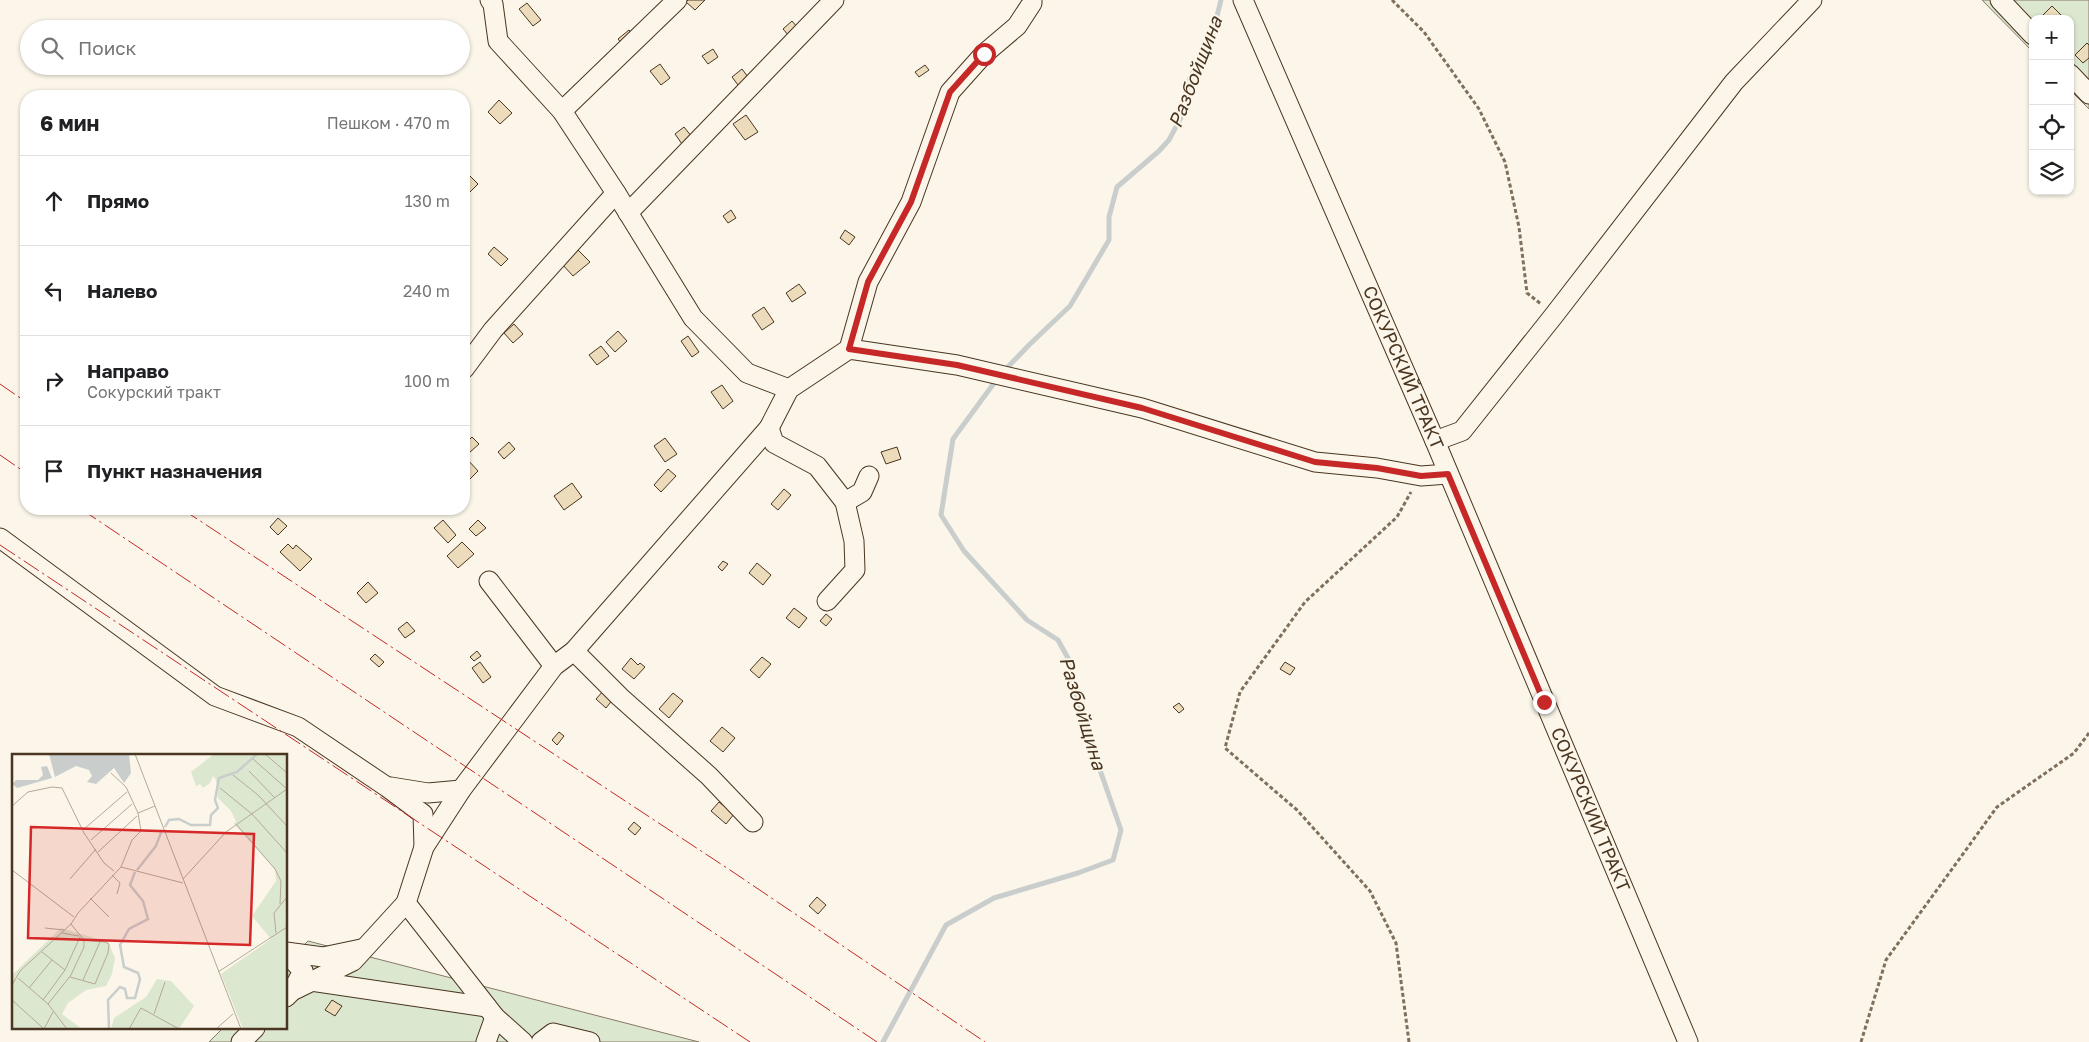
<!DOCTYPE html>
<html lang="ru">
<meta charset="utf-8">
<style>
:root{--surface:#fff;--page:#f6f6f6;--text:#202124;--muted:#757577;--line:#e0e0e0}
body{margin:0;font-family:"Golos Text",sans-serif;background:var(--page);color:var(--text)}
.controls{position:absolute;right:15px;top:15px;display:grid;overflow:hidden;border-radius:10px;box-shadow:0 1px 4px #0004}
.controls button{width:45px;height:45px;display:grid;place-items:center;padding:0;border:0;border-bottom:1px solid var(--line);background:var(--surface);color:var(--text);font:25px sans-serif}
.stop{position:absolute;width:15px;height:15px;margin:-11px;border:4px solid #c62828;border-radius:50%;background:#fff}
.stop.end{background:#c62828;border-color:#fff;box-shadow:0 1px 5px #0008}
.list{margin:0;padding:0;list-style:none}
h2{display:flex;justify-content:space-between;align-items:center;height:65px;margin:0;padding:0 20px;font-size:21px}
h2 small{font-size:16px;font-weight:400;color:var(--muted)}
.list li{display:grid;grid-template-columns:32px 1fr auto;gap:15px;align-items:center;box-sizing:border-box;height:90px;padding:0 20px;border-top:1px solid var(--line)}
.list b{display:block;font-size:19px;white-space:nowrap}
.list p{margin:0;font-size:16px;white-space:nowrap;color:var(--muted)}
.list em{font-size:16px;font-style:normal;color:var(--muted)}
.icon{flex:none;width:28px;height:28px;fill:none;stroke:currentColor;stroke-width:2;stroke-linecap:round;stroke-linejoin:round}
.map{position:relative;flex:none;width:2089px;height:1042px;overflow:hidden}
.search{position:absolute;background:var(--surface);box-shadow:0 1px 4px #0004;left:20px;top:20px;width:450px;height:55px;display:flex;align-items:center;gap:12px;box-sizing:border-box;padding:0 18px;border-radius:28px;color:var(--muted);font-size:19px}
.panel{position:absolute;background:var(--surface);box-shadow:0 1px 4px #0004;left:20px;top:90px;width:450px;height:425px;border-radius:20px}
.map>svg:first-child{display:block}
.green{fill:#dce7d0;stroke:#887966}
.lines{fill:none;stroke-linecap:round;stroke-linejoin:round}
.stream{stroke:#c9cecd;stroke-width:5}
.building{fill:#ecdcbc;stroke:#4a3520}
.minor-casing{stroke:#4a3520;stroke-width:21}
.path{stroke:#7f6f5c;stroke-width:3;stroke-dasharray:4 2.5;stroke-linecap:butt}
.minor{stroke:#fbf6e9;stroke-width:19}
.power{stroke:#c62828;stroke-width:1;stroke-dasharray:18 4 2.5 4;stroke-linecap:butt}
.route{stroke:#c62828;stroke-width:6}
.labels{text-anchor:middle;stroke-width:4;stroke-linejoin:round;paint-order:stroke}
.street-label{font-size:18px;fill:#4a3520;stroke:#fbf6e9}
.water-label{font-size:19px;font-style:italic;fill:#4a3520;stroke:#fbf6e9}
.inset-river{fill:none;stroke:#c9cecd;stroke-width:2.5}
.inset-road{fill:none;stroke:#b4a999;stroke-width:1}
.view{fill:#d62828;fill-opacity:0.15;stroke:#d62828;stroke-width:2.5}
.inset-edge{fill:none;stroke:#4a3520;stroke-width:2.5}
</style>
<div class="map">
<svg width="2089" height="1042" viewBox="0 0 2089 1042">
<rect width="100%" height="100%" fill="#fbf6e9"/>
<path class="green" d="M1982 0H2089V109L2070 90V19H2033V52Z
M308 941 699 1042H209L223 1028H286V963Z"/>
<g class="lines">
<path class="stream" d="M1004 371 1029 345 1070 306 1109 240V217L1117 187 1159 151 1169 140 1181 117 1189 80 1212 36 1221 0
M883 1042 946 925 994 898 1078 873 1113 860 1121 830 1072 690 1069 660 1058 640 1027 620 964 551 941 515 953 439 997 379"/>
</g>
<path class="building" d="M688 0H705L695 10 686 2Z
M527 3 541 20 533 26 519 9Z
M2052 6 2061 15 2057 19H2044L2042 16Z
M792 21 798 28 789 36 783 29Z
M629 30 634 37 623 45 618 39Z
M2087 43 2089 45V58L2083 63 2075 55Z
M713 49 718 57 708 64 702 56Z
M660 64 670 78 661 85 650 71Z
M925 65 929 70 919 77 915 72Z
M742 69 751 81 741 89 732 77Z
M499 100 512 113 500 124 488 112Z
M746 115 758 132 745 140 733 124Z
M684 127 692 137 682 144 675 134Z
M468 174 478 184 467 195 464 193V178Z
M731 210 736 218 728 223 723 216Z
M845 230 855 237 849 245 840 238Z
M494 247 508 259 501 266 488 254Z
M578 250 590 262 573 276 562 264Z
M799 284 806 293 792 302 786 293Z
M764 307 774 322 762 330 752 315Z
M514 324 523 334 513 343 504 333Z
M618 331 627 341 615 352 606 342Z
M688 336 699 352 692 357 681 341Z
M601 346 609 356 597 365 589 355Z
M722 385 733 401 723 409 711 392Z
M466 393 470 398 467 401 470 404 464 410V396Z
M472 437 479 444 469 453 464 445Z
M665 438 677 454 665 462 654 446Z
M509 442 515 449 504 459 498 452Z
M897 447 901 459 886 464 881 452Z
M467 459 478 471 464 485V462Z
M668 469 676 476 661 492 654 485Z
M572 483 582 497 564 510 554 496Z
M784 489 791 495 778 510 771 504Z
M278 518 287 526 278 535 270 527Z
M443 520 456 535 448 543 434 528Z
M478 520 486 528 476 536 469 529Z
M462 542 474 554 458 568 447 556Z
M288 544 293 549 296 545 312 559 300 571 280 552Z
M723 561 728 564 722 571 718 567Z
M757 563 771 575 763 585 749 573Z
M368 582 378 593 366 603 357 593Z
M794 608 807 618 799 628 786 618Z
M826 614 832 619 826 626 820 621Z
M407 622 415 631 405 638 398 629Z
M477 651 481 656 474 661 470 657Z
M375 654 384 662 379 667 370 659Z
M762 657 771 664 759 678 750 670Z
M631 658 638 665 640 663 645 667 634 679 622 669Z
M480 662 491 677 483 683 472 668Z
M1285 662 1295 668 1290 675 1280 669Z
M604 690 614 698 606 708 596 699Z
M673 693 683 701 669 718 659 709Z
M1179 703 1184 709 1179 713 1173 707Z
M722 727 735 738 723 752 710 741Z
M559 732 564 736 557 745 552 740Z
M719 802 734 814 726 824 711 811Z
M634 822 641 828 635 835 628 829Z
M817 897 826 905 818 914 809 906Z
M332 1000 342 1006 335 1016 325 1010Z"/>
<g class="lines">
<defs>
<g id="minor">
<path d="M490 0 493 4 498 41 562 111 616 193 693 318 747 373 789 389"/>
<path id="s1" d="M1243 0 1435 441 1688 1042"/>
<path d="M2000 0 2033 35"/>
<path d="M2070 74 2089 94"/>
<path d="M562 111 677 0"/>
<path d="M628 213 834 0"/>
<path d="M849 349 868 282 911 202 950 92 984 54 1017 26 1032 3V0"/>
<path d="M464 369 493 330 616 193"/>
<path d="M769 428 774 443 817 466 845 502 854 541 855 570 827 601"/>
<path d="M1435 441 1462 431 1555 314 1734 82 1812 0"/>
<path d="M845 502 862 492 869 476"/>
<path d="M0 538 215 696 298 727 387 787 423 814 424 847"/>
<path d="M489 581 554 666"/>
<path d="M574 651 620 697 709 776 753 822"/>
<path d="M391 787 428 793 461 790"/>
<path d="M286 952 323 957 361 949"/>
<path d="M286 953 303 971 292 991"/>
<path d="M311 981 487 1007"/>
<path d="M286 997 292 991 353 961 406 903"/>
<path d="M241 1042 255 1028"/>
<path d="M486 1042 495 1017"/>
<path d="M523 1042 495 1017 406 903 424 847 461 790 554 666 574 651 769 428 789 389 849 349 957 365 1142 408 1315 462 1377 468 1421 476 1448 474"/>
<path d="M541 1042 553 1033 590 1042"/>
</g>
</defs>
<use href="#minor" class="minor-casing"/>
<path class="path" d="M1392 0 1424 32 1479 109 1505 162 1519 227 1527 293 1541 304
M1409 1042 1396 943 1370 891 1297 810 1225 748 1240 692 1305 602 1397 517 1411 492
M1861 1042 1886 960 1997 807 2074 753 2089 733"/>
<use href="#minor" class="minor"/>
<path class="power" d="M0 384 26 402
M0 455 26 473
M81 509 877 1042
M182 509 733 872 985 1042
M0 545 750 1042"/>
</g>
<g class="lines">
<path class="route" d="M984 54 950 92 911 202 868 282 849 349 957 365 1142 408 1315 462 1377 468 1421 476 1448 474 1544 702"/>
</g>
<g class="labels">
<g class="street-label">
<text dy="6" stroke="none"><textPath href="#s1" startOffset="401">СОКУРСКИЙ ТРАКТ</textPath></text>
<text dy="6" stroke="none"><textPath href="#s1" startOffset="881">СОКУРСКИЙ ТРАКТ</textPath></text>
</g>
<g class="water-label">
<text transform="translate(1195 72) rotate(-69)" y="7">Разбойщина</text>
<text transform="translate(1083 713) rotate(73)" y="7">Разбойщина</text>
</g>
</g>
<g transform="translate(12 754)">
<rect width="275" height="275" fill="#fbf6e9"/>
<path d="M202 0H275V275H231L209 220 259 185 240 162 264 127 263 115 222 70 224 67 219 57 206 44 204 26 201 22 198 29 191 34 188 30 184 32 179 18ZM49 174 96 188 103 204 100 220 94 232 74 236 56 249 50 260 70 275H0V221ZM145 225 159 227 182 252 167 275H99L102 264 134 243Z" fill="#dce7d0"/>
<path d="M37 0H117L119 19 112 29 102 14 84 30 75 28 80 22 77 16 64 12 43 23ZM35 12 40 24 5 34 0 30 4 26H26L31 21 29 13Z" fill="#c9cecd"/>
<path class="inset-river" d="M153 73 157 66 167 65 179 71H198L199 61 206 54 203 46 207 24 225 18 245 0M125 116 144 92 150 76M97 275 96 246 108 233 113 235 115 244H123L128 225 126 219 112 213 108 191 117 175 136 165 131 147 118 131 123 118"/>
<path class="inset-road" d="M123 0 229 275M253 0 275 19M241 5 275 35M237 17 263 44M99 19 114 33 126 59M221 21 246 41 275 72M208 34 240 60 275 99M0 52 16 38 40 33 50 34 72 79 92 109 102 117M224 70 263 115 269 127 268 150M72 75 115 38M79 86 120 50M86 98 125 62M109 113 120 86 129 77 126 59 143 52M0 116 62 163M100 121 108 129 105 140M58 125 84 95M171 125 214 78 275 35M78 144 97 163M33 174 52 176M50 179 67 182M264 179 262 159 275 143M30 198 53 216M206 218 275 173M58 223 83 230 96 199 97 190 93 188 72 186M6 224 36 250M71 226 88 188M0 231 8 217 59 170M17 234 40 206M0 246 32 275M31 246 53 216 68 183M142 260 153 228M32 275 41 258M55 275 36 250 59 221 72 193V186L59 170 66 159 109 113 171 129M117 275 129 254 167 275M172 275H192M204 275 221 260"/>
<path class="view" d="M19 73 242 80 238 191 16 184Z"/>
<rect width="275" height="275" class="inset-edge"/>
</g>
</svg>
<div class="controls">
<button>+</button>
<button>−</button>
<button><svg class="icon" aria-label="locate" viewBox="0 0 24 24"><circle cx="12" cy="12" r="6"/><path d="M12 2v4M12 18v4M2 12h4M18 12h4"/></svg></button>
<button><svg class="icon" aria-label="layers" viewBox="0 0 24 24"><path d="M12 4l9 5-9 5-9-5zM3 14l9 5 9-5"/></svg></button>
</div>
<div class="stop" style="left:984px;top:54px"></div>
<div class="stop end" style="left:1544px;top:702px"></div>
<div class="search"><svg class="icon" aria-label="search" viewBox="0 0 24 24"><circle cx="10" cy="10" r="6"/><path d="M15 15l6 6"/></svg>Поиск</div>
<section class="panel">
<h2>6 мин<small>Пешком · 470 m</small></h2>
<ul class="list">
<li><svg class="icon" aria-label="ahead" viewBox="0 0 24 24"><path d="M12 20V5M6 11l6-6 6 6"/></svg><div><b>Прямо</b></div><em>130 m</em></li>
<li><svg class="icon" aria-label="left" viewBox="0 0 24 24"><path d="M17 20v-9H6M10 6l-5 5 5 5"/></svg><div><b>Налево</b></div><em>240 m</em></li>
<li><svg class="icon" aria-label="right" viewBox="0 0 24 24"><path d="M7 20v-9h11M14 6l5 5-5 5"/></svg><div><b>Направо</b><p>Сокурский тракт</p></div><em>100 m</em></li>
<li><svg class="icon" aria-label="arrive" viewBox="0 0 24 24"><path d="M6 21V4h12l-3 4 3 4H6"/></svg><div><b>Пункт назначения</b></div></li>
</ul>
</section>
</div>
